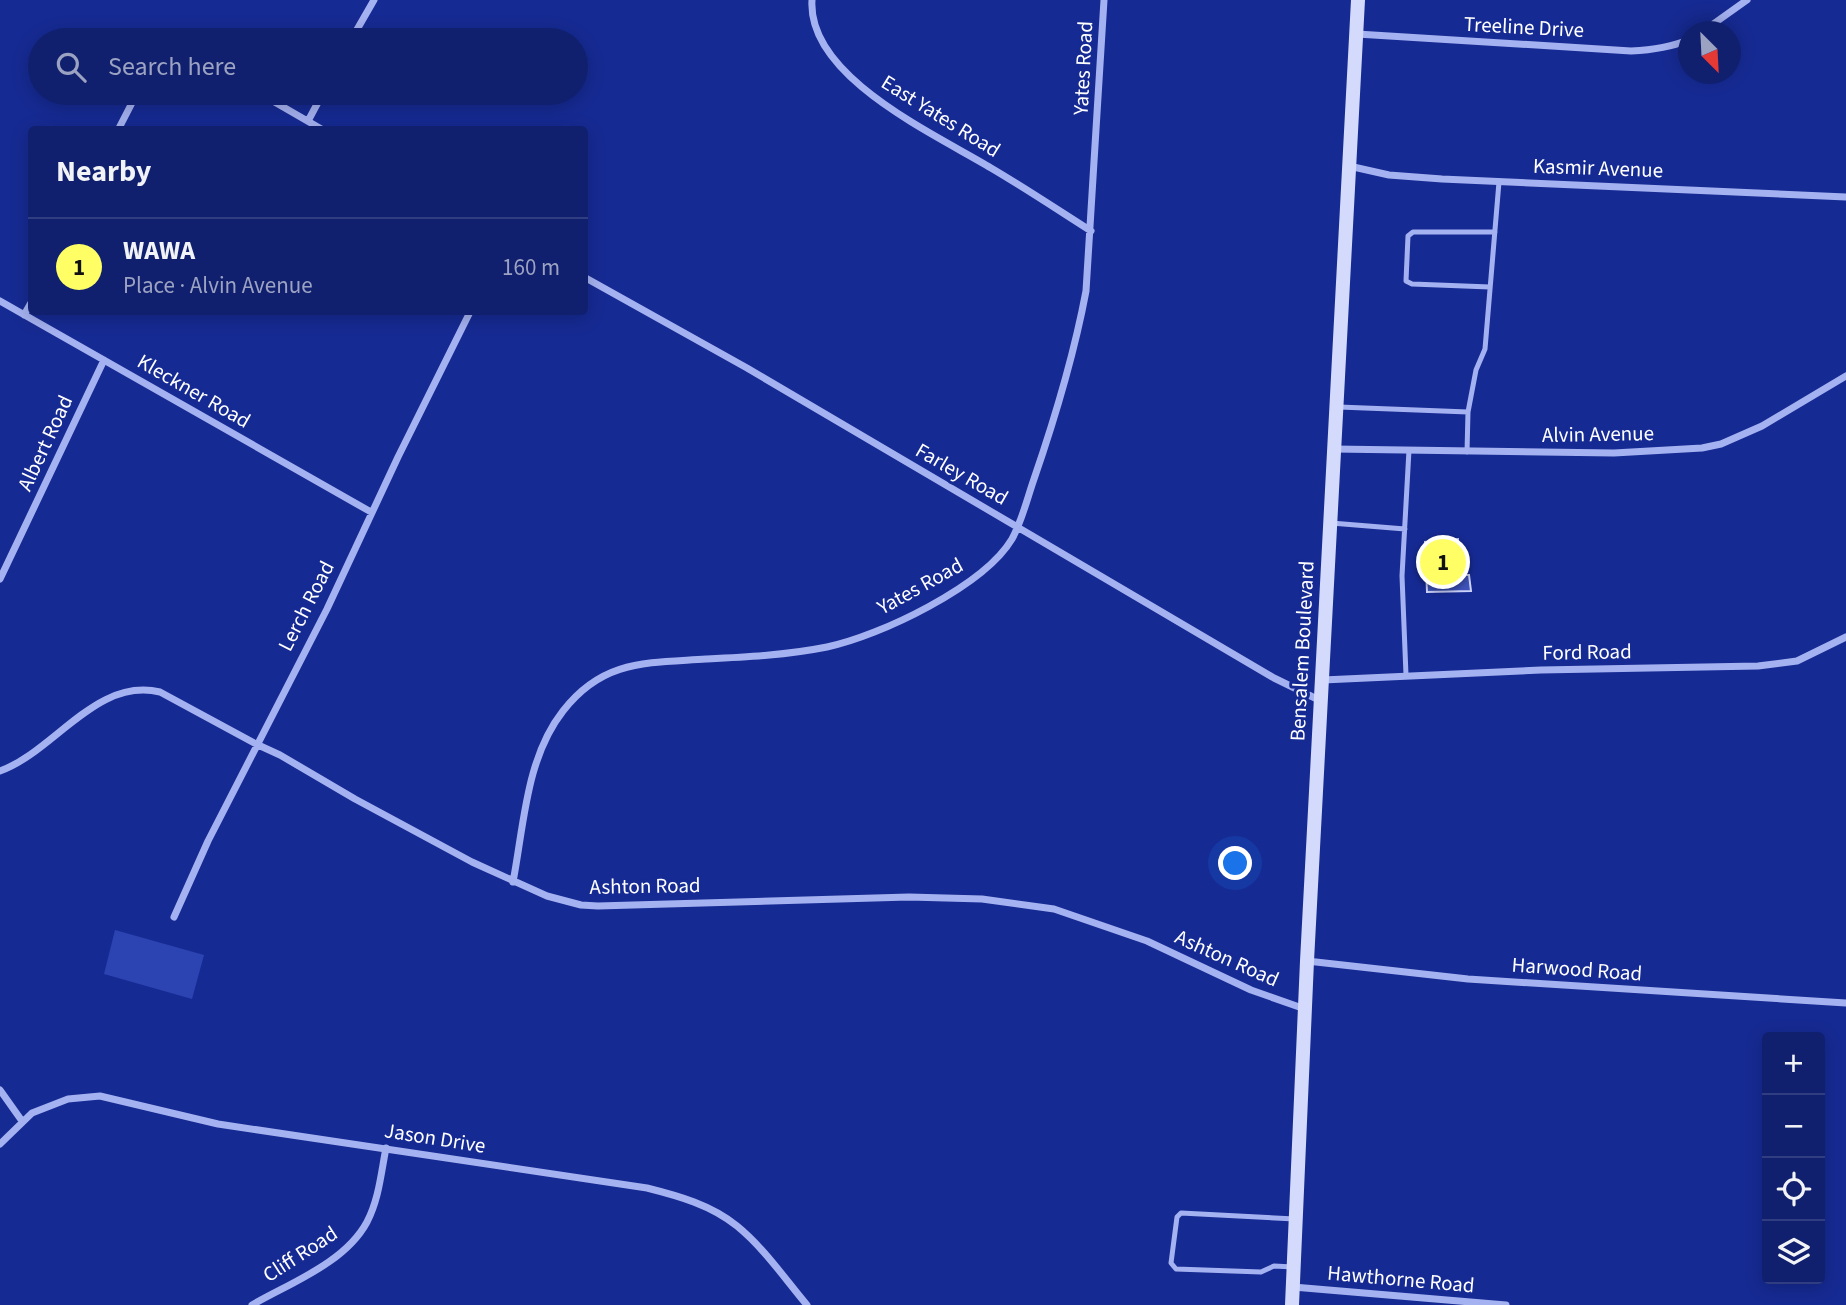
<!DOCTYPE html>
<meta charset="utf-8">
<style>
:root{--surface:#10206e;--page:#1e2d76;--text:#f1f3f6;--muted:#9ca3c2;--line:#303e81;--accent:#fffe65}
body{margin:0;font-family:"Source Sans 3",sans-serif;background:var(--page);color:var(--text)}
.controls{position:absolute;right:21px;bottom:21px;display:grid;overflow:hidden;border-radius:7px;box-shadow:0 4px 18px #0003}
.controls button{width:63px;height:63px;display:grid;place-items:center;padding:0;border:0;border-bottom:2px solid var(--line);background:var(--surface);color:var(--text);font:35px sans-serif}
.compass{position:absolute;left:1678px;top:21px;width:63px;height:63px;border-radius:50%;background:var(--surface);box-shadow:0 4px 18px #0003;rotate:156deg}
.you{position:absolute;left:1236px;top:864px;width:24px;height:24px;margin:-18px;border:5px solid #fff;border-radius:50%;background:#1a73e8;box-shadow:0 0 0 10px #1a73e833}
.badge{display:grid;place-items:center;width:46px;height:46px;border-radius:50%;background:var(--accent);color:#111;font-size:23px;font-weight:700}
.pin{position:absolute;translate:-50% -50%;border:4px solid #fff;box-shadow:0 2px 7px #0006}
.list{margin:0;padding:0;list-style:none}
h2{display:flex;justify-content:space-between;align-items:center;height:91px;margin:0;padding:0 28px;font-size:30px}
h2 small{font-size:23px;font-weight:400;color:var(--muted)}
.list li{display:grid;grid-template-columns:46px 1fr auto;gap:21px;align-items:center;box-sizing:border-box;height:98px;padding:0 28px;border-top:2px solid var(--line)}
.list b{display:block;font-size:26px;white-space:nowrap}
.list p{margin:0;font-size:23px;white-space:nowrap;color:var(--muted)}
.list em{font-size:23px;font-style:normal;color:var(--muted)}
.icon{flex:none;width:38px;height:38px;fill:none;stroke:currentColor;stroke-width:2;stroke-linecap:round;stroke-linejoin:round}
.map{position:relative;flex:none;width:1846px;height:1305px;overflow:hidden}
.search{position:absolute;background:var(--surface);box-shadow:0 4px 18px #0003;left:28px;top:28px;width:560px;height:77px;display:flex;align-items:center;gap:18px;box-sizing:border-box;padding:0 24px;border-radius:38px;color:var(--muted);font-size:26px}
.panel{position:absolute;background:var(--surface);box-shadow:0 4px 18px #0003;left:28px;top:126px;width:560px;height:189px;border-radius:7px}
.map>svg:first-child{display:block}
.green{fill:#2c44b2}
.building{fill:#3f53ba;stroke:#ccd4fc;stroke-width:2}
.lines{fill:none;stroke-linecap:round;stroke-linejoin:round}
.lane{stroke:#a5b2f1;stroke-width:5}
.street{stroke:#a5b2f1;stroke-width:7}
.secondary{stroke:#d3dafb;stroke-width:14}
.labels{text-anchor:middle;stroke-width:6;stroke-linejoin:round;paint-order:stroke}
.street-label{font-size:21px;fill:#fff;stroke:#162a93}
</style>
<div class="map">
<svg width="1846" height="1305" viewBox="0 0 1846 1305">
<rect width="100%" height="100%" fill="#162a93"/>
<path class="green" d="M115 930 204 955 192 999 104 974Z"/>
<path class="building" d="M1458 539 1460 575H1469L1471 591 1427 592 1425 542Z"/>
<g class="lines">
<path class="lane" d="M1490 287 1412 284 1406 281 1408 236 1413 232H1495
M1339 407 1468 412 1467 452
M1468 412 1476 370 1485 349 1499 182
M1331 523 1405 529
M1406 675 1402 576 1409 450
M1293 1267 1274 1266 1261 1272 1176 1269 1171 1263 1177 1217 1181 1213 1295 1219"/>
<path class="street" d="M812 0C807 77 935 134 991 168 1025 188 1058 210 1091 231
M1702 32 1747 0
M1357 34 1631 51C1651 50 1669 48 1688 40
M351 40 374 0
M259 93 323 130
M308 121 323 93
M118 130 134 99
M1349 166 1389 175 1442 179 1846 197
M584 277 747 368 1274 678 1321 701
M0 301 371 512
M24 315 32 301
M1334 449 1614 453 1702 448 1721 444 1762 426 1846 376
M0 579 104 360
M1323 680 1541 670 1758 666 1797 661 1846 637
M0 771C55 751 96 677 160 692L256 744 280 755 355 799 472 862 547 896 581 905 598 906 909 897 982 899 1054 909 1147 941 1251 990 1305 1009
M513 882C524 825 526 758 563 711 603 659 648 663 706 659 746 657 787 655 827 647 880 636 984 586 1012 539 1022 521 1027 499 1034 479 1055 418 1074 355 1086 291L1104 0
M174 917 208 841 327 609 398 457 470 312
M1307 961 1468 979 1846 1003
M0 1090 22 1121
M0 1144 32 1113 68 1099 100 1096 218 1124 647 1188C679 1196 711 1205 737 1226 764 1248 785 1279 807 1305
M1293 1287 1506 1305
M252 1305C290 1283 345 1263 367 1222 379 1199 381 1173 386 1148"/>
<path class="secondary" d="M1292 1305 1307 961 1358 0"/>
</g>
<g class="labels">
<g class="street-label">
<text transform="translate(1524 27) rotate(3)" y="7">Treeline Drive</text>
<text transform="translate(1083 68) rotate(-87)" y="7">Yates Road</text>
<text transform="translate(941 116) rotate(32)" y="7">East Yates Road</text>
<text transform="translate(1598 168) rotate(2)" y="7">Kasmir Avenue</text>
<text transform="translate(194 391) rotate(30)" y="7">Kleckner Road</text>
<text transform="translate(1598 434) rotate(-1)" y="7">Alvin Avenue</text>
<text transform="translate(45 443) rotate(-65)" y="7">Albert Road</text>
<text transform="translate(962 474) rotate(30)" y="7">Farley Road</text>
<text transform="translate(920 586) rotate(-29)" y="7">Yates Road</text>
<text transform="translate(306 606) rotate(-63)" y="7">Lerch Road</text>
<text transform="translate(1302 651) rotate(-87)" y="7">Bensalem Boulevard</text>
<text transform="translate(1587 652) rotate(-1)" y="7">Ford Road</text>
<text transform="translate(645 886) rotate(-1)" y="7">Ashton Road</text>
<text transform="translate(1227 958) rotate(24)" y="7">Ashton Road</text>
<text transform="translate(1577 969) rotate(4)" y="7">Harwood Road</text>
<text transform="translate(435 1138) rotate(9)" y="7">Jason Drive</text>
<text transform="translate(300 1254) rotate(-33)" y="7">Cliff Road</text>
<text transform="translate(1401 1279) rotate(5)" y="7">Hawthorne Road</text>
</g>
</g>
</svg>
<div class="controls">
<button>+</button>
<button>−</button>
<button><svg class="icon" aria-label="locate" viewBox="0 0 24 24"><circle cx="12" cy="12" r="6"/><path d="M12 2v4M12 18v4M2 12h4M18 12h4"/></svg></button>
<button><svg class="icon" aria-label="layers" viewBox="0 0 24 24"><path d="M12 4l9 5-9 5-9-5zM3 14l9 5 9-5"/></svg></button>
</div>
<svg class="compass" viewBox="-18 -18 36 36"><path d="M0-13l5 13h-10z" fill="#e53935"/><path d="M0 13l5-13h-10z" fill="#9ca3c2"/></svg>
<div class="you"></div>
<div class="pin badge" style="left:1443px;top:562px">1</div>
<div class="search"><svg class="icon" aria-label="search" viewBox="0 0 24 24"><circle cx="10" cy="10" r="6"/><path d="M15 15l6 6"/></svg>Search here</div>
<section class="panel">
<h2>Nearby<small></small></h2>
<ul class="list">
<li><span class="badge">1</span><div><b>WAWA</b><p>Place · Alvin Avenue</p></div><em>160 m</em></li>
</ul>
</section>
</div>
